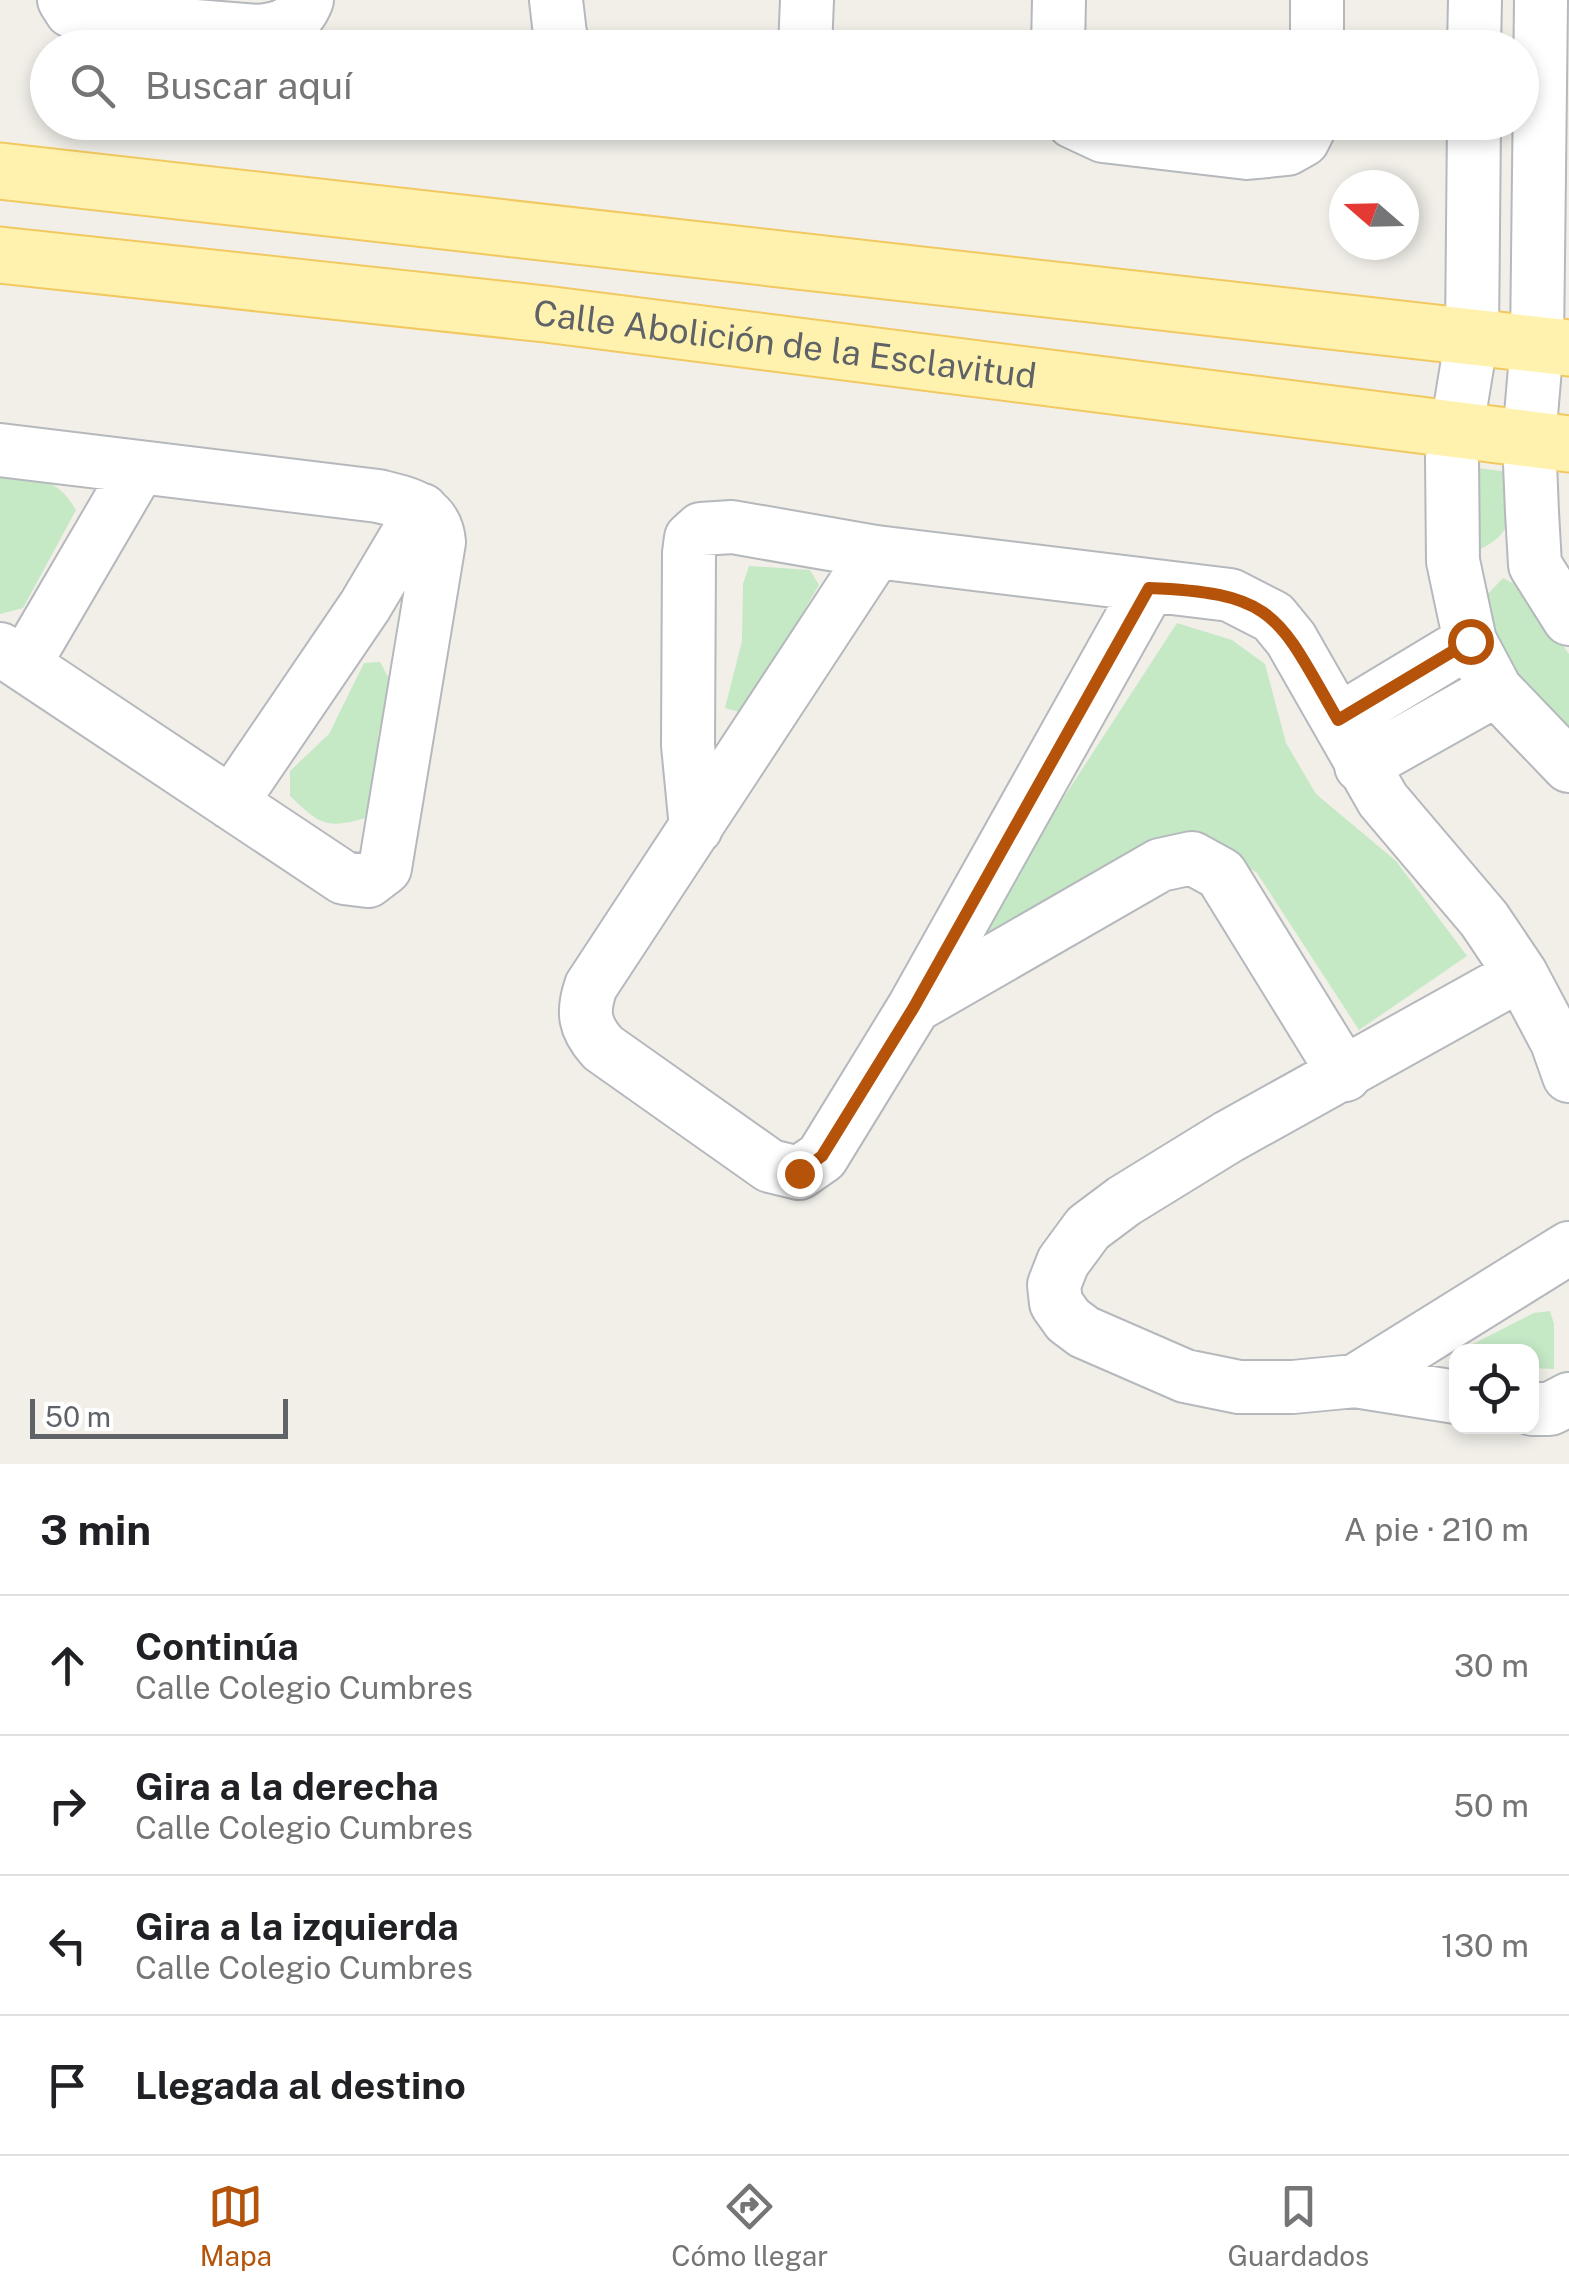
<!DOCTYPE html>
<html lang="es">
<meta charset="utf-8">
<style>
:root{--surface:#fff;--page:#f2f2f2;--text:#202124;--muted:#757577;--line:#e0e0e0;--accent:#b45309}
body{margin:0;font-family:"Public Sans",sans-serif;background:var(--page);color:var(--text)}
.controls{position:absolute;right:30px;bottom:30px;display:grid;overflow:hidden;border-radius:20px;box-shadow:0 5px 15px #0003}
.controls button{width:90px;height:90px;display:grid;place-items:center;padding:0;border:0;border-bottom:2px solid var(--line);background:var(--surface);color:var(--text);font:50px sans-serif}
.compass{position:absolute;left:1329px;top:170px;width:90px;height:90px;border-radius:50%;background:var(--surface);box-shadow:0 5px 15px #0003;rotate:290deg}
.scale{position:absolute;left:30px;bottom:25px;width:258px;box-sizing:border-box;padding-left:10px;border:5px solid #5f6368;border-top:0;font-size:28px;line-height:35px;white-space:nowrap;color:#5f6368;-webkit-text-stroke:8px #fff;paint-order:stroke}
.stop{position:absolute;width:30px;height:30px;margin:-22px;border:8px solid #b45309;border-radius:50%;background:#fff}
.stop.end{background:#b45309;border-color:#fff;box-shadow:0 2px 10px #0008}
.list{margin:0;padding:0;list-style:none}
h2{display:flex;justify-content:space-between;align-items:center;height:130px;margin:0;padding:0 40px;font-size:42px}
h2 small{font-size:32px;font-weight:400;color:var(--muted)}
.list li{display:grid;grid-template-columns:65px 1fr auto;gap:30px;align-items:center;box-sizing:border-box;height:140px;padding:0 40px;border-top:2px solid var(--line)}
.list b{display:block;font-size:38px;white-space:nowrap}
.list p{margin:0;font-size:32px;white-space:nowrap;color:var(--muted)}
.list em{font-size:32px;font-style:normal;color:var(--muted)}
.icon{flex:none;width:55px;height:55px;fill:none;stroke:currentColor;stroke-width:2;stroke-linecap:round;stroke-linejoin:round}
.map{position:relative;flex:none;width:1569px;height:1464px;overflow:hidden}
.search{position:absolute;background:var(--surface);box-shadow:0 5px 15px #0003;left:30px;right:30px;top:30px;height:110px;display:flex;align-items:center;gap:25px;box-sizing:border-box;padding:0 35px;border-radius:55px;color:var(--muted);font-size:38px}
.sheet{height:690px;background:var(--surface)}
nav{display:flex;justify-content:space-around;align-items:center;box-sizing:border-box;height:140px;border-top:2px solid var(--line);background:var(--surface);font-size:28px;color:var(--muted)}
nav a{display:grid;justify-items:center;gap:5px}
nav .on{color:var(--accent)}
.map>svg:first-child{display:block}
.green{fill:#c5e8c5}
.lines{fill:none;stroke-linecap:round;stroke-linejoin:round}
.minor-casing{stroke:#b5b8bc;stroke-width:56}
.major-casing{stroke:#f2c960;stroke-width:59}
.minor{stroke:#fff;stroke-width:52}
.major{stroke:#fff2af;stroke-width:55}
.route{stroke:#b45309;stroke-width:12}
.labels{text-anchor:middle;stroke-width:8;stroke-linejoin:round;paint-order:stroke}
.street-label{font-size:35px;fill:#5f6368;stroke:#fff}
</style>
<div class="map">
<svg width="1569" height="1464" viewBox="0 0 1569 1464">
<rect width="100%" height="100%" fill="#f1efe8"/>
<path class="green" d="M1464 466 1508 472C1509 518 1519 531 1473 553Z
M0 476C37 480 56 475 76 510L23 608 0 614Z
M749 566 810 570 819 585 743 713 725 708 742 641 743 584Z
M1503 578 1520 587 1569 654V733L1530 704 1495 642 1483 599Z
M1177 623 1232 640 1265 664 1286 743 1316 794 1396 861 1467 956 1359 1030 1257 873 1196 830 1129 856 955 965Z
M380 662 393 686 378 735V776L365 818C325 830 319 823 290 796V771L329 734 364 663Z
M1550 1311 1554 1324V1369L1532 1368V1352L1459 1351 1534 1313Z"/>
<g class="lines">
<defs>
<path id="minor" d="M64 0 71 11 94 18 259 31C283 28 298 23 307 0
M556 0 560 34 565 48
M1541 0 1537 344 1529 439 1532 512 1535 565 1569 619
M805 48 807 0
M1058 48 1059 0
M1317 48V0
M1474 48 1475 0
M1073 122 1103 136 1247 153 1287 149 1303 140 1312 122
M1474 122 1472 336 1452 458 1453 561 1470 641 1496 690 1569 766
M0 450 378 496C406 503 436 508 439 542L385 868 368 881 344 878 0 649
M876 552 591 986C582 1012 584 1027 603 1048L770 1166 799 1173 822 1157 914 1007 1149 587
M25 663 139 468
M1339 720 1470 641
M1361 766 1496 690
M231 803 365 606 422 510
M696 828 688 745 689 553 691 538 701 529 732 527 876 552 1230 595 1273 617 1291 639 1383 800 1484 919 1521 974 1557 1042 1569 1076
M915 1006 1160 865 1192 858 1221 874 1345 1075
M1355 1381 1569 1248
M1456 1397 1355 1381 1293 1387H1239L1185 1376 1084 1332 1068 1320 1056 1303 1054 1285 1063 1262 1088 1228 1124 1201 1228 1137 1521 974
M1532 1409H1550L1569 1399"/>
<g id="major">
<path d="M0 171 1569 348"/>
<path id="s1" d="M0 255 545 314 1569 444"/>
</g>
</defs>
<use href="#minor" class="minor-casing"/>
<use href="#major" class="major-casing"/>
<use href="#minor" class="minor"/>
<use href="#major" class="major"/>
</g>
<g class="lines">
<path class="route" d="M799 1173 822 1156 914 1007 1149 588C1277 593 1278 616 1338 720L1470 641"/>
</g>
<g class="labels">
<g class="street-label">
<text dy="12" stroke="none"><textPath href="#s1" startOffset="790">Calle Abolición de la Esclavitud</textPath></text>
</g>
</g>
</svg>
<div class="controls">
<button><svg class="icon" aria-label="locate" viewBox="0 0 24 24"><circle cx="12" cy="12" r="6"/><path d="M12 2v4M12 18v4M2 12h4M18 12h4"/></svg></button>
</div>
<svg class="compass" viewBox="-18 -18 36 36"><path d="M0-13l5 13h-10z" fill="#e53935"/><path d="M0 13l5-13h-10z" fill="#757577"/></svg>
<div class="scale">50 m</div>
<div class="stop" style="left:1470px;top:641px"></div>
<div class="stop end" style="left:799px;top:1173px"></div>
<div class="search"><svg class="icon" aria-label="search" viewBox="0 0 24 24"><circle cx="10" cy="10" r="6"/><path d="M15 15l6 6"/></svg>Buscar aquí</div>
</div>
<section class="sheet">
<h2>3 min<small>A pie · 210 m</small></h2>
<ul class="list">
<li><svg class="icon" aria-label="ahead" viewBox="0 0 24 24"><path d="M12 20V5M6 11l6-6 6 6"/></svg><div><b>Continúa</b><p>Calle Colegio Cumbres</p></div><em>30 m</em></li>
<li><svg class="icon" aria-label="right" viewBox="0 0 24 24"><path d="M7 20v-9h11M14 6l5 5-5 5"/></svg><div><b>Gira a la derecha</b><p>Calle Colegio Cumbres</p></div><em>50 m</em></li>
<li><svg class="icon" aria-label="left" viewBox="0 0 24 24"><path d="M17 20v-9H6M10 6l-5 5 5 5"/></svg><div><b>Gira a la izquierda</b><p>Calle Colegio Cumbres</p></div><em>130 m</em></li>
<li><svg class="icon" aria-label="arrive" viewBox="0 0 24 24"><path d="M6 21V4h12l-3 4 3 4H6"/></svg><div><b>Llegada al destino</b></div></li>
</ul>
</section>
<nav>
<a class="on"><svg class="icon" aria-label="map" viewBox="0 0 24 24"><path d="M3 6l6-2 6 2 6-2v14l-6 2-6-2-6 2zM9 4v14M15 6v14"/></svg>Mapa</a>
<a><svg class="icon" aria-label="directions" viewBox="0 0 24 24"><path d="M12 3l9 9-9 9-9-9zM9 14v-3h6M13 9l2 2-2 2"/></svg>Cómo llegar</a>
<a><svg class="icon" aria-label="saved" viewBox="0 0 24 24"><path d="M7 4h10v16l-5-4-5 4z"/></svg>Guardados</a>
</nav>
